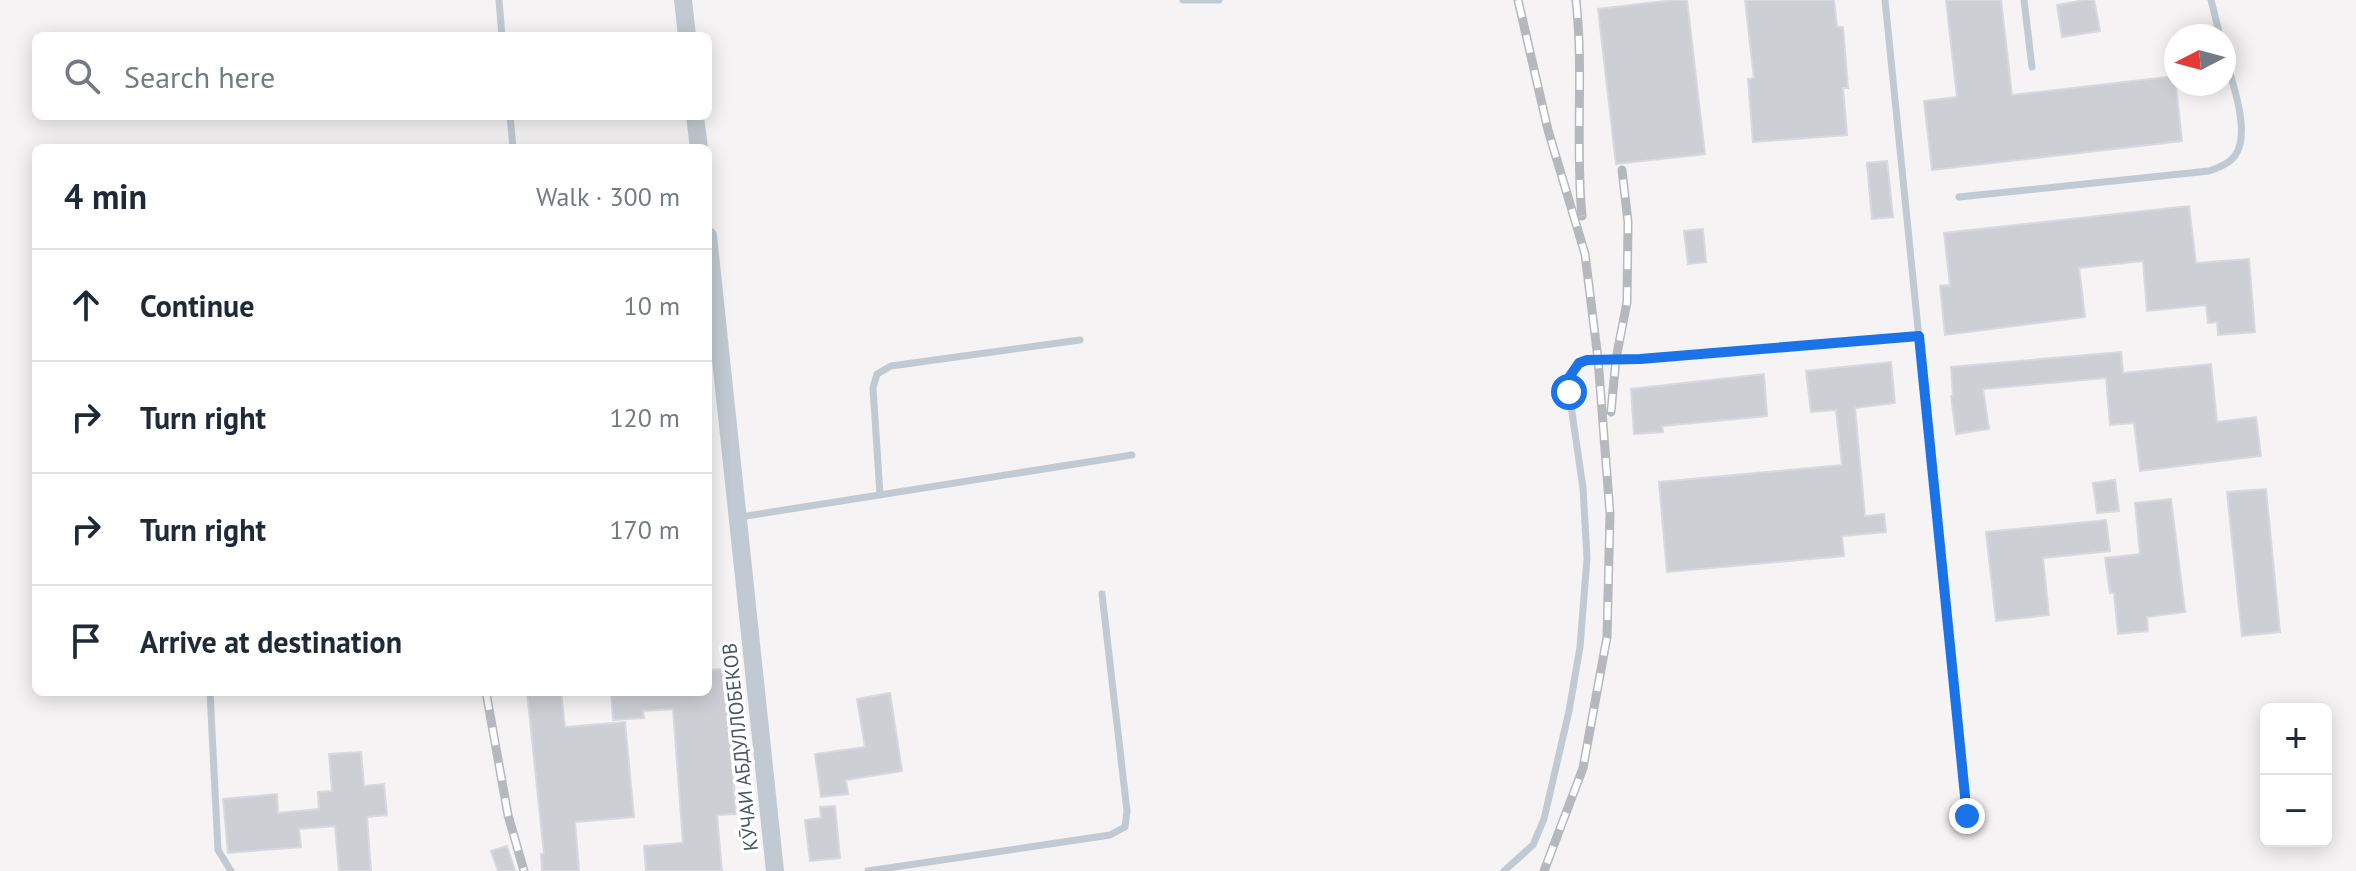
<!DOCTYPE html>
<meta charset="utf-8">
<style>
:root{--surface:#fff;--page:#f2f2f3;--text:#1f2937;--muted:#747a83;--line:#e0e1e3}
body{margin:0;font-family:"PT Sans",sans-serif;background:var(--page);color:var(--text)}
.controls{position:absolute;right:24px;bottom:24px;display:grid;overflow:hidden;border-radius:12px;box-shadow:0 4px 20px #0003}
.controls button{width:72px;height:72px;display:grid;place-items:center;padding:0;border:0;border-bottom:2px solid var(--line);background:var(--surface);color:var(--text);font:40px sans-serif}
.compass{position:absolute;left:2164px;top:24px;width:72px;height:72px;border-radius:50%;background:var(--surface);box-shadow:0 4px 20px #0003;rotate:264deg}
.stop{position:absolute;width:24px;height:24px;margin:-18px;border:6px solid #1a73e8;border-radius:50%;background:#fff}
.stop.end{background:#1a73e8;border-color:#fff;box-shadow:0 2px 8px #0008}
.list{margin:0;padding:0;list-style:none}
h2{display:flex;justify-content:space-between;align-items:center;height:104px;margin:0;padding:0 32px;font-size:34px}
h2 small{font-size:26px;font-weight:400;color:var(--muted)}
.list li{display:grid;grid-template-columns:52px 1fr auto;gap:24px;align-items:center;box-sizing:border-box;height:112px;padding:0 32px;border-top:2px solid var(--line)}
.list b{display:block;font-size:30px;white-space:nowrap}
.list em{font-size:26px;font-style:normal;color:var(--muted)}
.icon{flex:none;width:44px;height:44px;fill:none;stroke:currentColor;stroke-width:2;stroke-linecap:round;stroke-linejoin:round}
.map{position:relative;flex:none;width:2356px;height:871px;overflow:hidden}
.search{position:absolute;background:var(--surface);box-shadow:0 4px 20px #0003;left:32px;top:32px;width:680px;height:88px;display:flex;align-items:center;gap:20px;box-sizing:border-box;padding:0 28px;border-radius:12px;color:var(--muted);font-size:30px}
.panel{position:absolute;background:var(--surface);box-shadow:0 4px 20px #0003;left:32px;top:144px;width:680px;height:552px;border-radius:12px}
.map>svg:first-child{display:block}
.building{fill:#cdcfd5;stroke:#d7d9de;stroke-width:2}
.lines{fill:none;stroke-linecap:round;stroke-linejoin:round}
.service{stroke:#c1cad2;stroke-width:7}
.tertiary{stroke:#c1cad2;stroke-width:18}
.rail-casing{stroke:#b5b8bd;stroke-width:9}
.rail{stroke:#fff;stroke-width:6;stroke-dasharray:18;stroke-linecap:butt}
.route{stroke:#1a73e8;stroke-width:10}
.labels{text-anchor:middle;stroke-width:7;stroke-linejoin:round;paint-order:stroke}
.street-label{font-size:20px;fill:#4a5661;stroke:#fff}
</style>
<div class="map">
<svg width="2356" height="871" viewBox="0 0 2356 871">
<rect width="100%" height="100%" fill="#f5f3f3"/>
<path class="building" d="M1674 0H1687L1705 154 1616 164 1598 9Z
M1745 0H1834L1837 27H1843L1848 88H1843L1847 135 1753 142 1748 79 1754 78Z
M1946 0H2001L2012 95 2175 76 2182 141 1932 170 1924 101 1957 97Z
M2085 0H2094L2100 31 2062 37 2057 5Z
M1887 161 1893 217 1872 219 1867 163Z
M2189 206 2196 263 2249 259 2255 332 2218 335 2217 322 2208 323 2206 305 2147 311 2143 261 2079 268 2085 317 1945 335 1940 286 1950 285 1944 233Z
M1703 229 1706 262 1688 264 1684 231Z
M2121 352 2123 373 2211 364 2217 422 2256 417 2261 456 2140 471 2134 423 2110 425 2106 378 1983 389 1989 429 1956 434 1951 396H1953L1951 367Z
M1891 362 1895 403 1855 408 1865 516 1884 514 1886 532 1842 536 1844 556 1667 572 1659 482 1842 465 1836 410 1811 412 1806 371Z
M1764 374 1767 416 1662 426 1663 432 1634 434 1631 389Z
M2115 480 2119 511 2097 513 2093 483Z
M2266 489 2280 632 2242 636 2227 492Z
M2171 499 2185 612 2147 617 2148 631 2118 634 2114 593H2110L2105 558 2140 554 2135 503Z
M2106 520 2110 551 2043 558 2049 615 1996 621 1986 532Z
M726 669 736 814 717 815 722 871H646L644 846 683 843 673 709 643 711 644 718 613 720 611 692H708V670Z
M527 692H561L565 727 625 722 634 817 575 822 579 871H542L541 854H544Z
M890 693 902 771 846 780 848 794 821 797 815 754 865 747 857 699Z
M361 752 364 786 384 784 387 815 367 817 371 871H339L335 826 299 829 301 847 228 853 223 799 277 794 278 813 319 809 318 792 332 791 329 754Z
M835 806 840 858 810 861 805 820 821 818 820 807Z
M507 846 515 871H498L491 851Z"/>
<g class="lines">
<path class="service" d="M499 0 502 36
M1183 0H1219
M1885 0 1967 816
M2024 0 2032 67
M2211 0 2220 36
M510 116 513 148
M1959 197 2209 171C2218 168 2231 163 2236 154 2251 129 2231 80 2224 53
M880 495 873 388 877 374 891 366 1080 340
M740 517 1132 455
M210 692 218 850 231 871
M868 871 1110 835 1125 827 1127 811 1102 594
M1504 871 1533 845 1544 819 1569 711 1580 647 1587 558 1583 488 1569 392 1570 376 1579 363 1598 359H1640L1919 336"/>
<path class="tertiary" d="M683 0 687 36
M695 116 699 148
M708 236 775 871"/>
<defs>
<path id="rail" d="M1518 0 1548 130 1585 254 1598 359 1610 514 1607 637 1583 768 1544 871
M1576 0C1584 72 1575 144 1582 216
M1611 412 1616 359 1627 302 1628 222 1622 170
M486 692 508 815 524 871"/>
</defs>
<use href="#rail" class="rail-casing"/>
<use href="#rail" class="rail"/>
</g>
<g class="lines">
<path class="route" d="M1569 392 1570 376 1579 363 1587 360 1640 359 1919 336 1967 816"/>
</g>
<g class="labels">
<g class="street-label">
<text transform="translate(740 747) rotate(-96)" y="7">КӮЧАИ АБДУЛЛОБЕКОВ</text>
</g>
</g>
</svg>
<div class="controls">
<button>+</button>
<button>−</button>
</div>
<svg class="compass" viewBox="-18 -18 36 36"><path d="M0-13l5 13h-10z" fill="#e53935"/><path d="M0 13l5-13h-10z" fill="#747a83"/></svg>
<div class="stop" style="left:1569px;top:392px"></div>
<div class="stop end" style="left:1967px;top:816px"></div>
<div class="search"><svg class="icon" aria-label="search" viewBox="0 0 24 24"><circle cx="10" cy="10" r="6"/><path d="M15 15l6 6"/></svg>Search here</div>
<section class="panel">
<h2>4 min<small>Walk · 300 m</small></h2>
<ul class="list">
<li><svg class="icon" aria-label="ahead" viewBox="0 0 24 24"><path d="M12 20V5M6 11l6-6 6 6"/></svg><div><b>Continue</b></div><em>10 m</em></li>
<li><svg class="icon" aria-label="right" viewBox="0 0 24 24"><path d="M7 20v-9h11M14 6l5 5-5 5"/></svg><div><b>Turn right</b></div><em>120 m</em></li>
<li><svg class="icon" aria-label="right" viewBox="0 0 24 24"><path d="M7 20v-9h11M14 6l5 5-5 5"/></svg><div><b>Turn right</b></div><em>170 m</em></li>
<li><svg class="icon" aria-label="arrive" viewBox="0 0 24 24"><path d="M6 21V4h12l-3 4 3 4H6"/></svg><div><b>Arrive at destination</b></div></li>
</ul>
</section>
</div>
